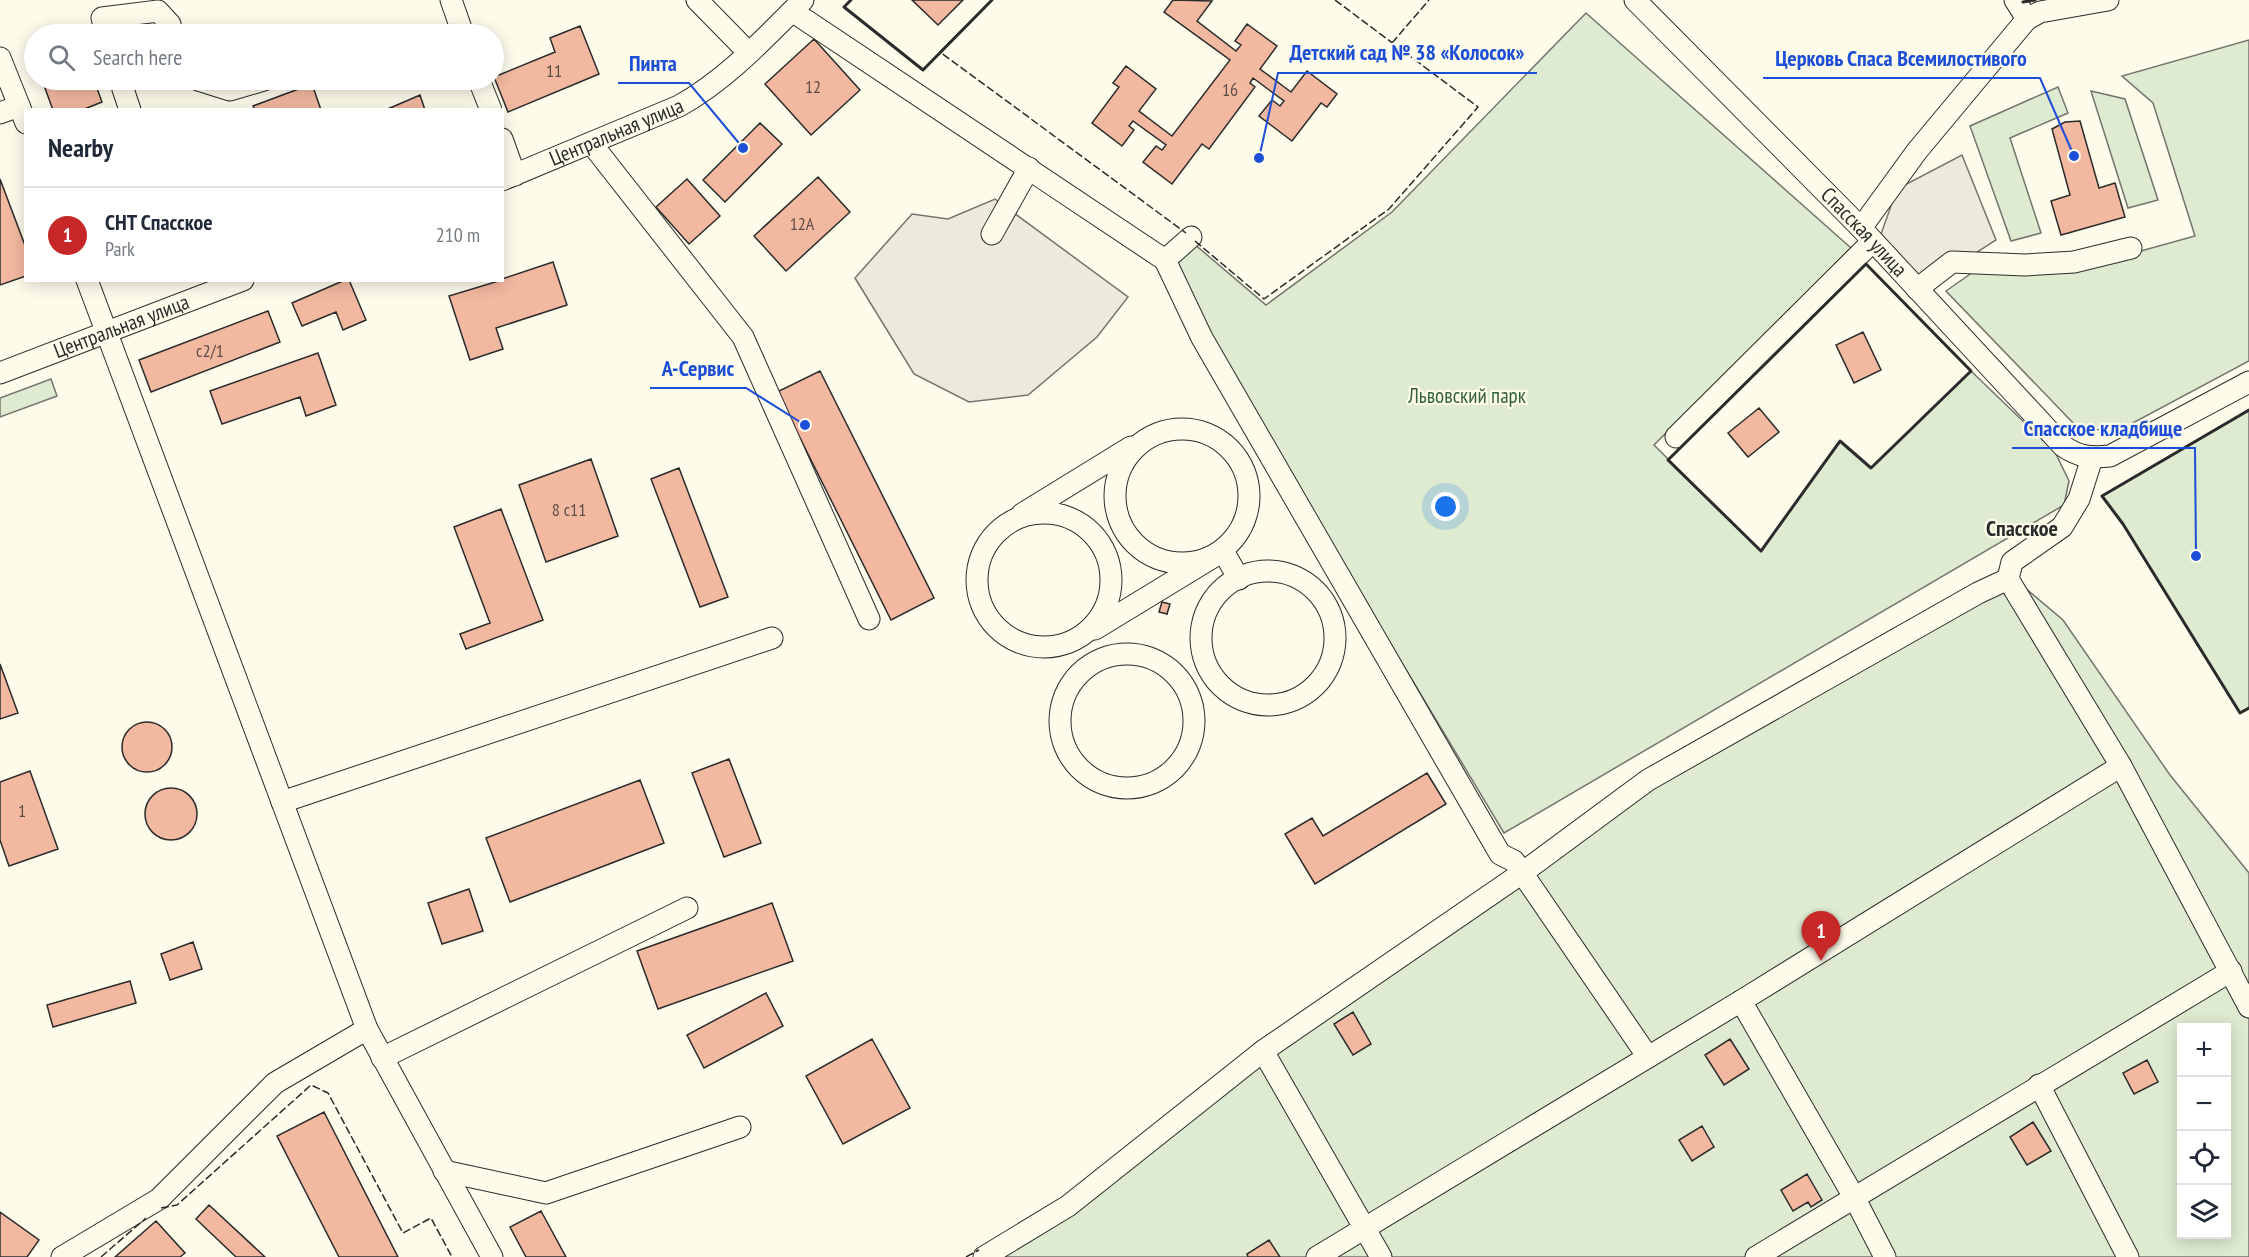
<!DOCTYPE html>
<meta charset="utf-8">
<style>
:root{--surface:#fff;--page:#f2f2f3;--text:#1f2937;--muted:#747a83;--line:#e0e1e3;--accent:#c62828}
body{margin:0;font-family:"PT Sans Narrow",sans-serif;background:var(--page);color:var(--text)}
.controls{position:absolute;right:18px;bottom:18px;display:grid;overflow:hidden;border-radius:0px;box-shadow:0 3px 15px #0003}
.controls button{width:54px;height:54px;display:grid;place-items:center;padding:0;border:0;border-bottom:2px solid var(--line);background:var(--surface);color:var(--text);font:30px sans-serif}
.you{position:absolute;left:1446px;top:507px;width:21px;height:21px;margin:-15px;border:4px solid #fff;border-radius:50%;background:#1a73e8;box-shadow:0 0 0 9px #1a73e833}
.badge{display:grid;place-items:center;width:39px;height:39px;border-radius:50%;background:var(--accent);color:#fff;font-size:20px;font-weight:700}
.pin{position:absolute;translate:-50% -50px;filter:drop-shadow(0 2px 3px #0008)}
.pin::after{content:'';position:absolute;top:32px;width:21px;height:18px;background:inherit;clip-path:polygon(0 0,100% 0,50% 100%)}
.list{margin:0;padding:0;list-style:none}
h2{display:flex;justify-content:space-between;align-items:center;height:78px;margin:0;padding:0 24px;font-size:26px}
h2 small{font-size:20px;font-weight:400;color:var(--muted)}
.list li{display:grid;grid-template-columns:39px 1fr auto;gap:18px;align-items:center;box-sizing:border-box;height:96px;padding:0 24px;border-top:2px solid var(--line)}
.list b{display:block;font-size:22px;white-space:nowrap}
.list p{margin:0;font-size:20px;white-space:nowrap;color:var(--muted)}
.list em{font-size:20px;font-style:normal;color:var(--muted)}
.icon{flex:none;width:33px;height:33px;fill:none;stroke:currentColor;stroke-width:2;stroke-linecap:round;stroke-linejoin:round}
.map{position:relative;flex:none;width:2249px;height:1257px;overflow:hidden}
.search{position:absolute;background:var(--surface);box-shadow:0 3px 15px #0003;left:24px;top:24px;width:480px;height:66px;display:flex;align-items:center;gap:15px;box-sizing:border-box;padding:0 21px;border-radius:33px;color:var(--muted);font-size:22px}
.panel{position:absolute;background:var(--surface);box-shadow:0 3px 15px #0003;left:24px;top:108px;width:480px;height:174px;border-radius:0px}
.map>svg:first-child{display:block}
.green{fill:#deebd1;stroke:#74746e;stroke-width:1.5;fill-rule:evenodd}
.parking{fill:#eceadb;stroke:#74746e;stroke-width:1.5}
.building{fill:#f2b8a0;stroke:#2b2b2b;stroke-width:1.5}
.lines{fill:none;stroke-linecap:round;stroke-linejoin:round}
.minor-casing{stroke:#2b2b2b;stroke-width:23}
.minor{stroke:#fdfbea;stroke-width:21}
.fence{stroke:#2b2b2b;stroke-width:1.5;stroke-dasharray:8 3;stroke-linecap:butt}
.wall{stroke:#2b2b2b;stroke-width:3}
.labels{text-anchor:middle;stroke-width:4.5;stroke-linejoin:round;paint-order:stroke}
.number-label{font-size:18px;fill:#5d4e48}
.street-label{font-size:21px;fill:#2b2b2b;stroke:#fdfbea}
.park-label{font-size:21px;fill:#34623c;stroke:#fdfbea}
.neighbourhood-label{font-size:22px;font-weight:bold;fill:#2b2b2b;stroke:#fdfbea}
.leader{fill:none;stroke:#1d4ed8;stroke-width:2}
.callout-dot{fill:#1d4ed8;stroke:#fdfbea;stroke-width:2}
.callout-label{font-size:22px;text-anchor:middle;font-weight:bold;fill:#1d4ed8;stroke:#fdfbea;stroke-width:4.5;stroke-linejoin:round;paint-order:stroke}
</style>
<div class="map">
<svg width="2249" height="1257" viewBox="0 0 2249 1257">
<rect width="100%" height="100%" fill="#fdfbea"/>
<path class="green" d="M1586 13 1851 248 1654 445 1761 551 1840 441 1871 468 1971 371 2055 452 2069 481 2064 505 1504 833 1165 268 1193 243 1266 305 1392 212Z
M2249 40V361L2116 432 2077 427 1946 291 1976 270 2083 267 2195 236 2153 103 2122 76Z
M2058 87 2068 113 2010 138 2041 233 2011 241 1970 126Z
M2091 91 2125 99 2158 200 2128 208Z
M51 379 57 396 0 417V398Z
M2249 410V708L2240 713 2123 524 2102 496Z
M2004 570 2063 620 2170 775 2249 873V1257H984L1480 894ZM2182 1028H2226V1234H2182Z"/>
<path class="parking" d="M1962 155 1996 240 1954 267 1929 291 1881 234 1897 189Z
M995 199 1128 297 1097 337 1028 395 969 402 914 374 855 278 912 214 948 219Z"/>
<path class="building" d="M912 0H963L938 25Z
M1173 0 1212 1 1197 21 1236 51 1241 45 1235 41 1247 24 1277 46 1260 69 1291 92 1307 71 1337 94 1327 107 1321 103 1292 141 1259 116 1272 100 1280 106 1284 101 1253 78 1250 83 1255 87 1209 149 1202 144 1172 184 1143 162 1156 146 1162 150 1166 145 1133 121 1129 126 1134 130 1122 146 1092 123 1119 87 1113 83 1126 66 1156 89 1139 111 1172 136 1230 60 1164 12Z
M580 26 599 74 508 112 494 77 555 52 550 38Z
M814 39 860 90 811 135 765 84Z
M42 80H94L102 102 82 110H53Z
M312 84 321 110H255L253 106Z
M420 95 425 110H385L397 105Z
M2080 121 2099 188 2115 183 2125 217 2061 235 2051 201 2070 195 2052 129 2065 122Z
M760 123 782 144 725 202 703 180Z
M818 177 850 212 786 271 754 236Z
M0 179 26 248V276L0 285Z
M687 179 720 216 689 244 656 207Z
M553 262 567 305 496 328 503 349 470 360 449 296 502 280V279Z
M345 280H349L366 320 343 330 336 312 302 326 292 303Z
M268 311 280 342 151 392 139 360Z
M1863 332 1881 370 1854 383 1836 345Z
M318 353 336 405 306 416 300 397 222 424 210 391Z
M820 371 934 598 891 620 777 392Z
M1759 408 1779 432 1748 457 1728 433Z
M591 459 618 536 546 562 519 485Z
M679 468 728 597 700 607 651 479Z
M501 509 543 620 466 649 460 634 490 623 454 527Z
M1162 602 1170 604 1167 614 1159 612Z
M0 664 18 713 0 719Z
M122 747a25 25 0 1 1 50 0a25 25 0 1 1-50 0Z
M729 759 761 843 724 857 692 773Z
M30 771 58 849 9 866 0 840V782Z
M1427 773 1446 804 1315 884 1285 834 1312 818 1323 836Z
M640 780 664 843 510 902 486 838Z
M145 814a26 26 0 1 1 52 0a26 26 0 1 1-52 0Z
M469 889 483 931 442 944 428 903Z
M772 903 793 961 658 1009 637 951Z
M193 942 202 969 170 980 161 954Z
M130 981 136 1003 53 1027 47 1005Z
M766 993 783 1026 704 1068 687 1035Z
M1353 1012 1371 1044 1353 1055 1334 1024Z
M872 1039 910 1108 843 1144 806 1076Z
M1730 1039 1749 1069 1724 1085 1705 1055Z
M2147 1060 2158 1082 2134 1094 2123 1073Z
M324 1112 398 1257H339L277 1136Z
M2033 1122 2051 1151 2027 1165 2010 1137Z
M1702 1126 1714 1147 1692 1161 1679 1140Z
M1807 1174 1822 1200 1811 1207 1808 1202 1793 1211 1781 1190Z
M209 1205 265 1257H236L196 1219Z
M541 1211 566 1257H526L510 1227Z
M0 1212 39 1240 27 1257H0Z
M156 1221 185 1253 180 1257H115Z
M1269 1240 1280 1257H1248L1247 1254Z"/>
<g class="lines">
<defs>
<g id="minor">
<path d="M451 0 463 34"/>
<path d="M697 0 748 52"/>
<path id="s1" d="M1635 0 1861 228 2063 446C2079 457 2090 458 2110 456L2249 382"/>
<path d="M792 11 1165 260 1202 338 1500 854 1514 861 1648 1057"/>
<path d="M2027 19 2040 12 2108 0"/>
<path d="M106 34 102 18 158 11 170 24 172 34"/>
<path d="M0 58 26 123"/>
<path d="M120 80 130 110"/>
<path d="M198 80 230 90 264 80"/>
<path d="M479 80 491 110"/>
<path d="M0 113 19 106"/>
<path d="M502 139 515 175"/>
<path d="M591 143 743 337 869 619"/>
<path id="s2" d="M502 180 679 106C726 80 765 38 803 0"/>
<path d="M1861 228 1917 151 2027 19 2015 0"/>
<path d="M992 234 1029 168"/>
<path d="M1165 260 1191 237"/>
<path d="M87 280 367 1029 492 1257"/>
<path d="M1917 289 1952 262 2025 265 2074 262 2131 248"/>
<path id="s3" d="M0 373 243 280"/>
<circle cx="1182" cy="496" r="67"/>
<path d="M1676 437 1872 242"/>
<path d="M2092 458 2079 499 2062 527 2012 562 2008 579 2121 766 2249 1007"/>
<circle cx="1044" cy="580" r="67"/>
<path d="M1022 514 1131 447"/>
<circle cx="1268" cy="638" r="67"/>
<path d="M1095 629 1223 551 1239 579"/>
<circle cx="1127" cy="721" r="67"/>
<path d="M282 802 772 638"/>
<path d="M1741 1001 1854 1197 1885 1257"/>
<path d="M1263 1051 1381 1257"/>
<path d="M382 1058 687 908"/>
<path d="M2039 1085 2128 1257"/>
<path d="M444 1171 546 1193 740 1127"/>
<path d="M62 1257 159 1199 275 1083 367 1029"/>
<path d="M984 1257 1068 1206 1263 1051 1522 873 1648 780 1978 593 2008 579"/>
<path d="M1317 1257 1741 1001 2121 766"/>
<path d="M1756 1257 2231 971"/>
</g>
</defs>
<use href="#minor" class="minor-casing"/>
<use href="#minor" class="minor"/>
<path class="fence" d="M992 0 940 52 1186 233
M1392 43 1429 0
M1195 241 1264 299 1389 209 1478 107 1335 0
M161 1208 177 1205 311 1085 328 1093 403 1233 431 1218 452 1257
M101 1257 146 1218
M966 1257 979 1250"/>
<path class="wall" d="M851 0 844 7 923 70 992 0
M2023 2 2035 0
M1866 264 1971 371 1871 468 1840 441 1761 551 1668 460Z
M2249 410 2102 496 2123 524 2240 713 2249 708"/>
</g>
<g class="labels">
<g class="number-label">
<text x="554" y="77">11</text>
<text x="813" y="93">12</text>
<text x="1230" y="96">16</text>
<text x="802" y="230">12А</text>
<text x="210" y="357">с2/1</text>
<text x="569" y="516">8 с11</text>
<text x="22" y="817">1</text>
</g>
<g class="street-label">
<text dy="7" stroke="none"><textPath href="#s2" startOffset="124">Центральная улица</textPath></text>
<text dy="7" stroke="none"><textPath href="#s1" startOffset="326">Спасская улица</textPath></text>
<text dy="7" stroke="none"><textPath href="#s3" startOffset="130">Центральная улица</textPath></text>
</g>
<g class="park-label">
<text x="1467" y="403">Львовский парк</text>
</g>
<g class="neighbourhood-label">
<text x="2022" y="536">Спасское</text>
</g>
</g>
<path class="leader" d="M1259 158L1278 73H1537M2074 156L2040 78H1763M743 148L689 83H618M805 425L746 388H650M2196 556L2195 448H2012"/>
<g class="callout-dot">
<circle cx="1259" cy="158" r="6"/>
<circle cx="2074" cy="156" r="6"/>
<circle cx="743" cy="148" r="6"/>
<circle cx="805" cy="425" r="6"/>
<circle cx="2196" cy="556" r="6"/>
</g>
<g class="callout-label">
<text x="1407" y="60">Детский сад № 38 «Колосок»</text>
<text x="1901" y="66">Церковь Спаса Всемилостивого</text>
<text x="653" y="71">Пинта</text>
<text x="698" y="376">A-Сервис</text>
<text x="2103" y="436">Спасское кладбище</text>
</g>
</svg>
<div class="controls">
<button>+</button>
<button>−</button>
<button><svg class="icon" aria-label="locate" viewBox="0 0 24 24"><circle cx="12" cy="12" r="6"/><path d="M12 2v4M12 18v4M2 12h4M18 12h4"/></svg></button>
<button><svg class="icon" aria-label="layers" viewBox="0 0 24 24"><path d="M12 4l9 5-9 5-9-5zM3 14l9 5 9-5"/></svg></button>
</div>
<div class="you"></div>
<div class="pin badge" style="left:1821px;top:961px">1</div>
<div class="search"><svg class="icon" aria-label="search" viewBox="0 0 24 24"><circle cx="10" cy="10" r="6"/><path d="M15 15l6 6"/></svg>Search here</div>
<section class="panel">
<h2>Nearby<small></small></h2>
<ul class="list">
<li><span class="badge">1</span><div><b>СНТ Спасское</b><p>Park</p></div><em>210 m</em></li>
</ul>
</section>
</div>
